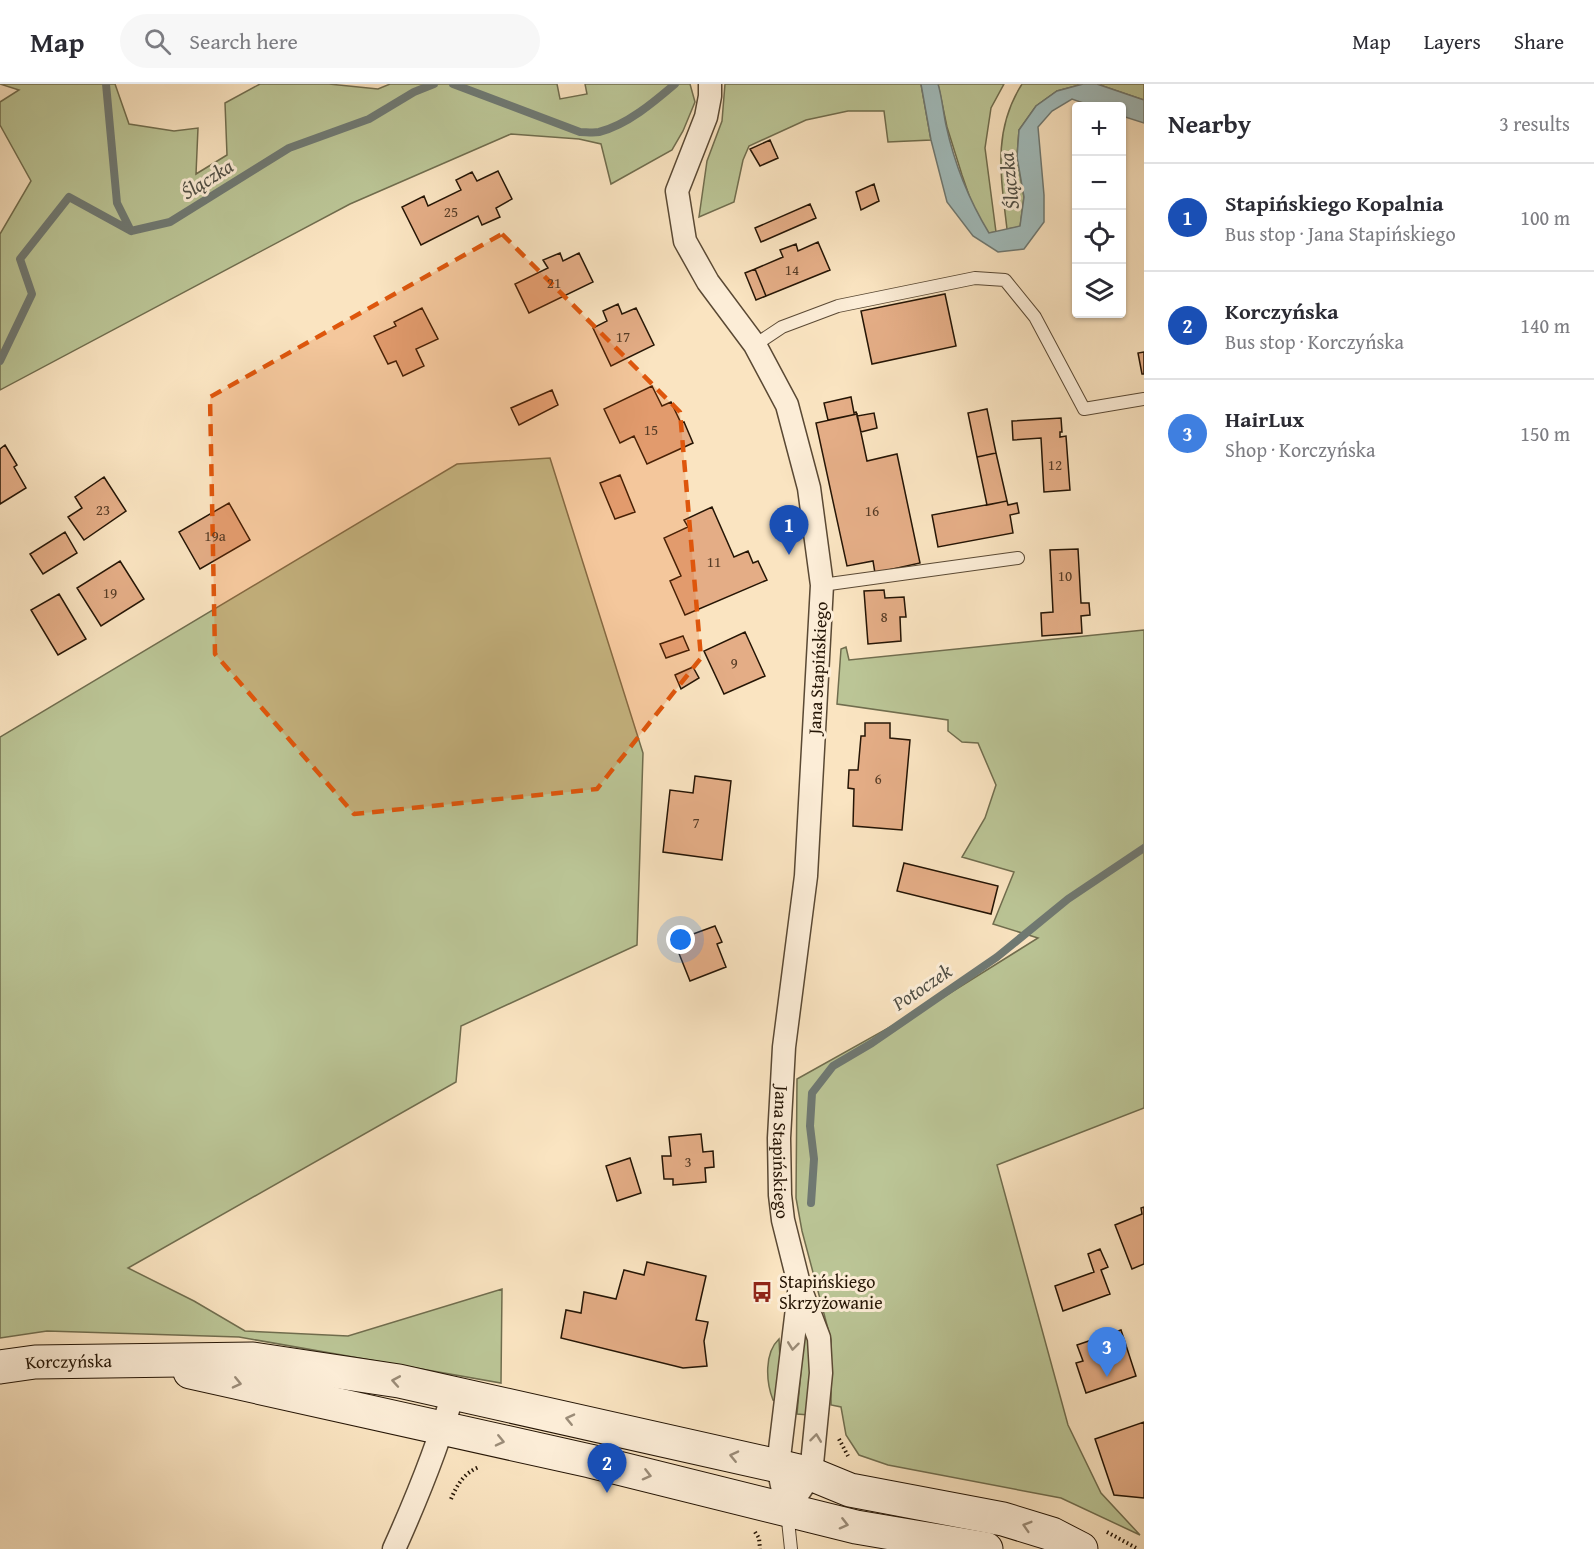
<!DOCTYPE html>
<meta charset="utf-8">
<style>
:root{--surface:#fff;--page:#f7f7f7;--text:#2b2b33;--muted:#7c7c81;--line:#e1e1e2;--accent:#2563eb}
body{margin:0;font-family:"Gentium Book Plus",serif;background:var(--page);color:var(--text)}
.controls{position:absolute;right:18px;top:18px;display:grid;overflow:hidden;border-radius:6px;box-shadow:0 2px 4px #0004}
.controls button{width:54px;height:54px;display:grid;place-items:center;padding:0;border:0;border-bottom:2px solid var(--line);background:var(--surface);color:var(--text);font:30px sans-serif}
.you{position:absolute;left:681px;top:856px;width:21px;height:21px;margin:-15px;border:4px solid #fff;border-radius:50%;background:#1a73e8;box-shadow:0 0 0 9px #1a73e833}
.badge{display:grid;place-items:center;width:39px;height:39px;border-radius:50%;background:var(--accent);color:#fff;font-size:20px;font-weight:700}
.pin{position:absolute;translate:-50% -50px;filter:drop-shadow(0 2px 3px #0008)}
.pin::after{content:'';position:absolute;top:32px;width:21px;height:18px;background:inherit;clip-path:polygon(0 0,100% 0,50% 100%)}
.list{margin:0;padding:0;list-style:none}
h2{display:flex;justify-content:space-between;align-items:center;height:78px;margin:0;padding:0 24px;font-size:26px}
h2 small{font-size:20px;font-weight:400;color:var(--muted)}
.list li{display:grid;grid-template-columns:39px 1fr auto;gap:18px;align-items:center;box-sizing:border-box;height:108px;padding:0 24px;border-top:2px solid var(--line)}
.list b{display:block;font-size:22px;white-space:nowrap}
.list p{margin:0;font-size:20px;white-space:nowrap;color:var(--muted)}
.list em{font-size:20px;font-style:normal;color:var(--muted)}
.icon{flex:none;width:33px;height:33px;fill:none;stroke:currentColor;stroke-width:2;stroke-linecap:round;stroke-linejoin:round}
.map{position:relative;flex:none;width:1144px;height:1465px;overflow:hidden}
header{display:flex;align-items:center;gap:36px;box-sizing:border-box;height:84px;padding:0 30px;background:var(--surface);border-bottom:2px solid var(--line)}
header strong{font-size:28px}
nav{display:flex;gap:33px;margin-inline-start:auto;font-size:21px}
.search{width:420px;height:54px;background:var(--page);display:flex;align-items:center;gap:15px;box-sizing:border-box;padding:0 21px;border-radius:33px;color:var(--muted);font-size:22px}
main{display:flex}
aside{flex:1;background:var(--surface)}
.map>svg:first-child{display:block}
.green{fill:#bbc596;stroke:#706d4e;stroke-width:1.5}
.water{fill:#a1bcbc;stroke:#6f7973;stroke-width:1.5}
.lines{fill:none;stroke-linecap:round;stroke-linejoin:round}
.stream{stroke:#6f7973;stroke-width:8}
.building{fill:#e4ad86;stroke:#251505;stroke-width:1.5}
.lane-casing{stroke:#5a4934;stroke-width:14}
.street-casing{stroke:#5a4934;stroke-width:25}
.secondary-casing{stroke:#251505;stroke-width:35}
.path{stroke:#251505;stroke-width:4;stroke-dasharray:1.5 3;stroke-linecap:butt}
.lane{stroke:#fcedd7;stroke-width:12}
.street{stroke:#fcedd7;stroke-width:22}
.secondary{stroke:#fcedd7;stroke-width:33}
.oneway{stroke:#9b8c78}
.marked{fill:#de560c;fill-opacity:0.2;stroke:#de560c;stroke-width:4.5;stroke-dasharray:12 8;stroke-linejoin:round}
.labels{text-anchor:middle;stroke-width:6;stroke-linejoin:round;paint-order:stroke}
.number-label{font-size:15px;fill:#553b25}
.street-label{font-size:18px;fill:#251505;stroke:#fcedd7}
.poi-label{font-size:18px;fill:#251505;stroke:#fcedd7;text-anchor:start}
.water-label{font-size:20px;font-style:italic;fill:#504f45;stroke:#fcedd7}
</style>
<header>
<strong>Map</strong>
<div class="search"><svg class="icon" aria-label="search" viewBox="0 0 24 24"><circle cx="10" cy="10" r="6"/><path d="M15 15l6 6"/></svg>Search here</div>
<nav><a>Map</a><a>Layers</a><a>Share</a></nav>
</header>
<main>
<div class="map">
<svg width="1144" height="1465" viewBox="0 0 1144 1465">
<rect width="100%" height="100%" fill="#fae4c1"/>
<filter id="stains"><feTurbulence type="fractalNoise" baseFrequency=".00333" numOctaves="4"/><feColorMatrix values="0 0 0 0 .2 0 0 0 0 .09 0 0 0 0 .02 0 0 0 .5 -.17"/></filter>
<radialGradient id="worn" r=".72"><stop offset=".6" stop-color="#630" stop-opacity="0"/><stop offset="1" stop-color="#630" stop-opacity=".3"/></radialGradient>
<path class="green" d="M0 0H115L129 40 174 47 198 44 196 90 227 71 225 19 260 0H329L378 5 390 0H557L560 15 587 10 585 0H690L695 18 683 47 672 66 611 100 601 60 579 55 511 50 350 120 0 306V150L31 97 0 41V18L19 6Z
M725 0H921L931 56 888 58 884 27H848L806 36 749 62 743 76 734 118 699 133 707 77 722 37Z
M938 0H1004L991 24 985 64 996 148 988 149 972 120 962 91 947 43Z
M1022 0H1083L1057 7 1036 22 1019 46 1017 73 1024 113 1020 143 1007 145C1001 93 992 47 1022 0Z
M1097 0H1144V16Z
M550 374 643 669 637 861 461 942 456 998 128 1184 194 1217 245 1247 348 1252 502 1205 501 1299 239 1253 47 1247 0 1254V653L457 380Z
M1144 546V1024L997 1081 1068 1341 1101 1409 1140 1451 1061 1414 888 1381 859 1371 846 1351 841 1323 831 1321V1256L802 1147 796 1114 797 995 942 914 1038 854 993 840 1014 788 962 773 985 734 996 701 978 659 962 658 948 647V636L837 620 841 565 846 563 849 576Z
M810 1250 811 1255 809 1331 797 1330 804 1253 805 1251Z
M779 1255 780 1275 777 1317 773 1316C766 1298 764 1269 779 1255Z"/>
<path class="water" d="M921 0H938C942 13 943 27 946 41 954 78 969 116 989 149L1020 142 1024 113 1017 73 1019 46 1036 22 1057 7 1083 0H1097L1144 16V39L1122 32V22H1092L1072 15 1052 27 1038 43 1044 111V138L1024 165 998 168 973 152 947 118 931 56Z"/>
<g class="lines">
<path class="stream" d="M106 0 117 119 131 147 170 138 289 64 369 35 414 8 434 0
M453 0 580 48C586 48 593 49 599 48 627 41 654 18 675 0
M0 277 32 210 20 175 69 113 131 147
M811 1119 814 1075 810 1042 812 1009 833 982 872 959 997 873 1068 815 1144 764"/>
</g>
<path class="building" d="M770 56 778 74 760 82 750 65Z
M498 87 512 115 496 124 500 133 482 141 478 132 421 161 402 123 424 112 428 122 461 106 456 96 472 88 477 97Z
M874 100 879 117 861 126 856 108Z
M810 120 816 134 761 158 755 144Z
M818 158 830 186 766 212 755 185 783 173 780 166 796 160 798 167Z
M560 169 563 177 579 169 593 198 529 229 515 200 548 184 543 176Z
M755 185 766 212 756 216 745 189Z
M945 210 956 262 872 280 861 227Z
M618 220 622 230 636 224 654 261 611 282 593 244 607 237 603 227Z
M422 224 438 255 416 265 424 282 403 292 396 277 388 280 374 252 396 242 394 238Z
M1144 268V290H1142L1138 269Z
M652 302 662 322 671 318 681 339 684 338 693 359 647 380 634 352 620 359 604 325Z
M552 306 558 321 519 341 511 324Z
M851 313 854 329 856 328 857 330 828 336 824 319Z
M987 325 996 369 977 373 968 329Z
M874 329 877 344 861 348 857 332Z
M857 330 867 377 897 370 920 479 875 489 873 477 847 482 816 339Z
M1061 334 1062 348H1060V353L1066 352 1070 406 1044 408 1041 354 1013 356 1012 337Z
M5 361 17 381 14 383 26 404 0 420V365Z
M996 369 1007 417 987 421 977 373Z
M620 391 635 428 615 435 600 399Z
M104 393 126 427 84 456 68 433 82 424 75 413Z
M1007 417 1008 421 1017 419 1019 429 1010 431 1013 449 938 463 932 431Z
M229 419 250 456 200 485 179 448Z
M712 423 734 473 748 467 753 479 758 477 767 496 685 531 670 497 681 492 664 454 688 443 684 436Z
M65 448 77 469 43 490 30 470Z
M1078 465 1081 519H1089L1090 531 1081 532 1082 549 1042 552 1041 529 1053 528 1050 466Z
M120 477 144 515 101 542 77 504Z
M884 506 885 514 904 513 906 533H900L901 557 868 560 864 507Z
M59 510 86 555 58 571 31 526Z
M745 548 765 592 724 610 704 567Z
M683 552 689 566 666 574 660 560Z
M693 583 699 594 681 605 675 591Z
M865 639H890V654L910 656 902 746 853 742 854 705 848 704 849 686H858L861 652H865Z
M695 692 731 697 722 776 663 768 670 706 693 709Z
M904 779 998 802 991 830 897 807Z
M715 842 722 858 717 860 726 883 690 897 674 857Z
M701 1050 703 1068 713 1067 714 1083 705 1084 706 1098 673 1101V1095H664L662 1072H671L669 1053Z
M630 1074 641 1109 617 1117 606 1082Z
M1144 1123V1180L1132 1185 1115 1141 1142 1130 1141 1124Z
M1100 1165 1108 1183 1101 1186 1110 1210 1063 1227 1055 1202 1094 1188 1088 1170Z
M647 1178 706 1192 696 1236 708 1238 704 1257 707 1282 683 1284 561 1254 566 1226 581 1229 584 1208 616 1215 624 1186 644 1191Z
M1121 1246 1136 1292 1086 1309 1076 1279 1083 1277 1077 1261Z
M1144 1338V1414L1114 1411 1095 1355Z"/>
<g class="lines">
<defs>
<path id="lane" d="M755 261 782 243 838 222 975 194 1005 196 1035 233 1084 325 1144 315
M822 501 1018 474
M787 1427 791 1465"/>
<g id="street">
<path id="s1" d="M710 0V12L706 33 677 107 685 157 708 198 755 261 787 321 809 404 822 501 806 792 784 963 779 1054 780 1111 783 1136 800 1204 819 1254 821 1289 811 1390 787 1426"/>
<path d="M787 1426 778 1382 799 1208"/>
<path d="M394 1465C417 1414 438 1363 453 1309"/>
</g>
<g id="secondary">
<path id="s2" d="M0 1283 35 1278 253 1275 399 1297 778 1382 811 1390 850 1406 1003 1435 1052 1450 1081 1465"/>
<path d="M190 1288 590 1377 856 1443 986 1465"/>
</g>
</defs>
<use href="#lane" class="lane-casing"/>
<use href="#street" class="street-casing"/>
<use href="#secondary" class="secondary-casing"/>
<path class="path" d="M839 1355 848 1372
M451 1415C457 1401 464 1389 479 1383
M755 1448 759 1454 760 1465
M1107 1448 1138 1465"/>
<use href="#lane" class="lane"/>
<use href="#street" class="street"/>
<use href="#secondary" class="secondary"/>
</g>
<defs><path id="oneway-chevron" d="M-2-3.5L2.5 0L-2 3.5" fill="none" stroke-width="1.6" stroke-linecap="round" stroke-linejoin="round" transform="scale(1.5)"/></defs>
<g class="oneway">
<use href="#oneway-chevron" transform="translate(793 1262) rotate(97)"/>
<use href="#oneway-chevron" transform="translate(396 1297) rotate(-170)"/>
<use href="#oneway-chevron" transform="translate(237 1299) rotate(13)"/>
<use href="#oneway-chevron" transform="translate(570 1335) rotate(-167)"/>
<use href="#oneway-chevron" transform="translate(816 1354) rotate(-83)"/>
<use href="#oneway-chevron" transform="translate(500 1357) rotate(13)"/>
<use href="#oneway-chevron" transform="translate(734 1372) rotate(-167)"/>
<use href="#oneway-chevron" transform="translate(647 1391) rotate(14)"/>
<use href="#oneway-chevron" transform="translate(844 1440) rotate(14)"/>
<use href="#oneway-chevron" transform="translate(1027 1442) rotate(-163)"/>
</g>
<path class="marked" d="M502 150 680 328 701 574 597 705 354 730 215 570 210 313Z"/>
<defs>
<symbol id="bus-bare" viewBox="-9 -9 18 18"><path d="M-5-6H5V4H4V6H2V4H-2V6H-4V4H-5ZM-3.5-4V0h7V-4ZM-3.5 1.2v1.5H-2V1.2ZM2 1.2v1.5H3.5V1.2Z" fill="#8f2418" stroke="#fcedd7" stroke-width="2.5" paint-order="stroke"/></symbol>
</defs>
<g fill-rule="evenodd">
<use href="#bus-bare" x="747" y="1193" width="30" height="30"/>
</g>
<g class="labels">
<g class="number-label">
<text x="451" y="133">25</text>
<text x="792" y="191">14</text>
<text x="554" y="204">21</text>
<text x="623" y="258">17</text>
<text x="651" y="351">15</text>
<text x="1055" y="386">12</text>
<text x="103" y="431">23</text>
<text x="872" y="432">16</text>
<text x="215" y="457">19a</text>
<text x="714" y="483">11</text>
<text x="1065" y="497">10</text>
<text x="110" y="514">19</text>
<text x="884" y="538">8</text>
<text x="734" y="584">9</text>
<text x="878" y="700">6</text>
<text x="696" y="744">7</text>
<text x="688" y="1083">3</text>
</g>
<g class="street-label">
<text transform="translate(818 584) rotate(-87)" y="6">Jana Stapińskiego</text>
<text dy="6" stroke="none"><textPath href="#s1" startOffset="1110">Jana Stapińskiego</textPath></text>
<text dy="6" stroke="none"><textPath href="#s2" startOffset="69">Korczyńska</textPath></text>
</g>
<g class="poi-label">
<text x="779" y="1204">Stapińskiego<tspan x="779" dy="21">Skrzyżowanie</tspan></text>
</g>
<g class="water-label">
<text transform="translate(207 95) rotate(-32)" y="7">Ślączka</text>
<text transform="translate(1009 97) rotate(-96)" y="7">Ślączka</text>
<text transform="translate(922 903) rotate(-34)" y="7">Potoczek</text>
</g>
</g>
<rect width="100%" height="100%" filter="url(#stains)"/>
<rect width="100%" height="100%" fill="url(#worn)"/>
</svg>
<div class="controls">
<button>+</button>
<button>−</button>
<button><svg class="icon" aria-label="locate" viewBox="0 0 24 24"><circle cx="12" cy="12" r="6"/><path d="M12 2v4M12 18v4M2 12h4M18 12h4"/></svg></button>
<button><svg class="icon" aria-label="layers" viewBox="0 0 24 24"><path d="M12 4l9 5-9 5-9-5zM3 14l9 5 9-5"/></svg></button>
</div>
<div class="you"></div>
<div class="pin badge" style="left:789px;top:471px;background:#1a4fb4">1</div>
<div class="pin badge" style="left:607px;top:1409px;background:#1a4fb4">2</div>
<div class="pin badge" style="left:1107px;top:1293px;background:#3f7fe0">3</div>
</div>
<aside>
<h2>Nearby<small>3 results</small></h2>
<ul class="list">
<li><span class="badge" style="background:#1a4fb4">1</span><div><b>Stapińskiego Kopalnia</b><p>Bus stop · Jana Stapińskiego</p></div><em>100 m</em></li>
<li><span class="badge" style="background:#1a4fb4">2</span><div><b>Korczyńska</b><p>Bus stop · Korczyńska</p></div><em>140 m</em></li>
<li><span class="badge" style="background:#3f7fe0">3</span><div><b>HairLux</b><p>Shop · Korczyńska</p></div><em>150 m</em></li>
</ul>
</aside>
</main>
